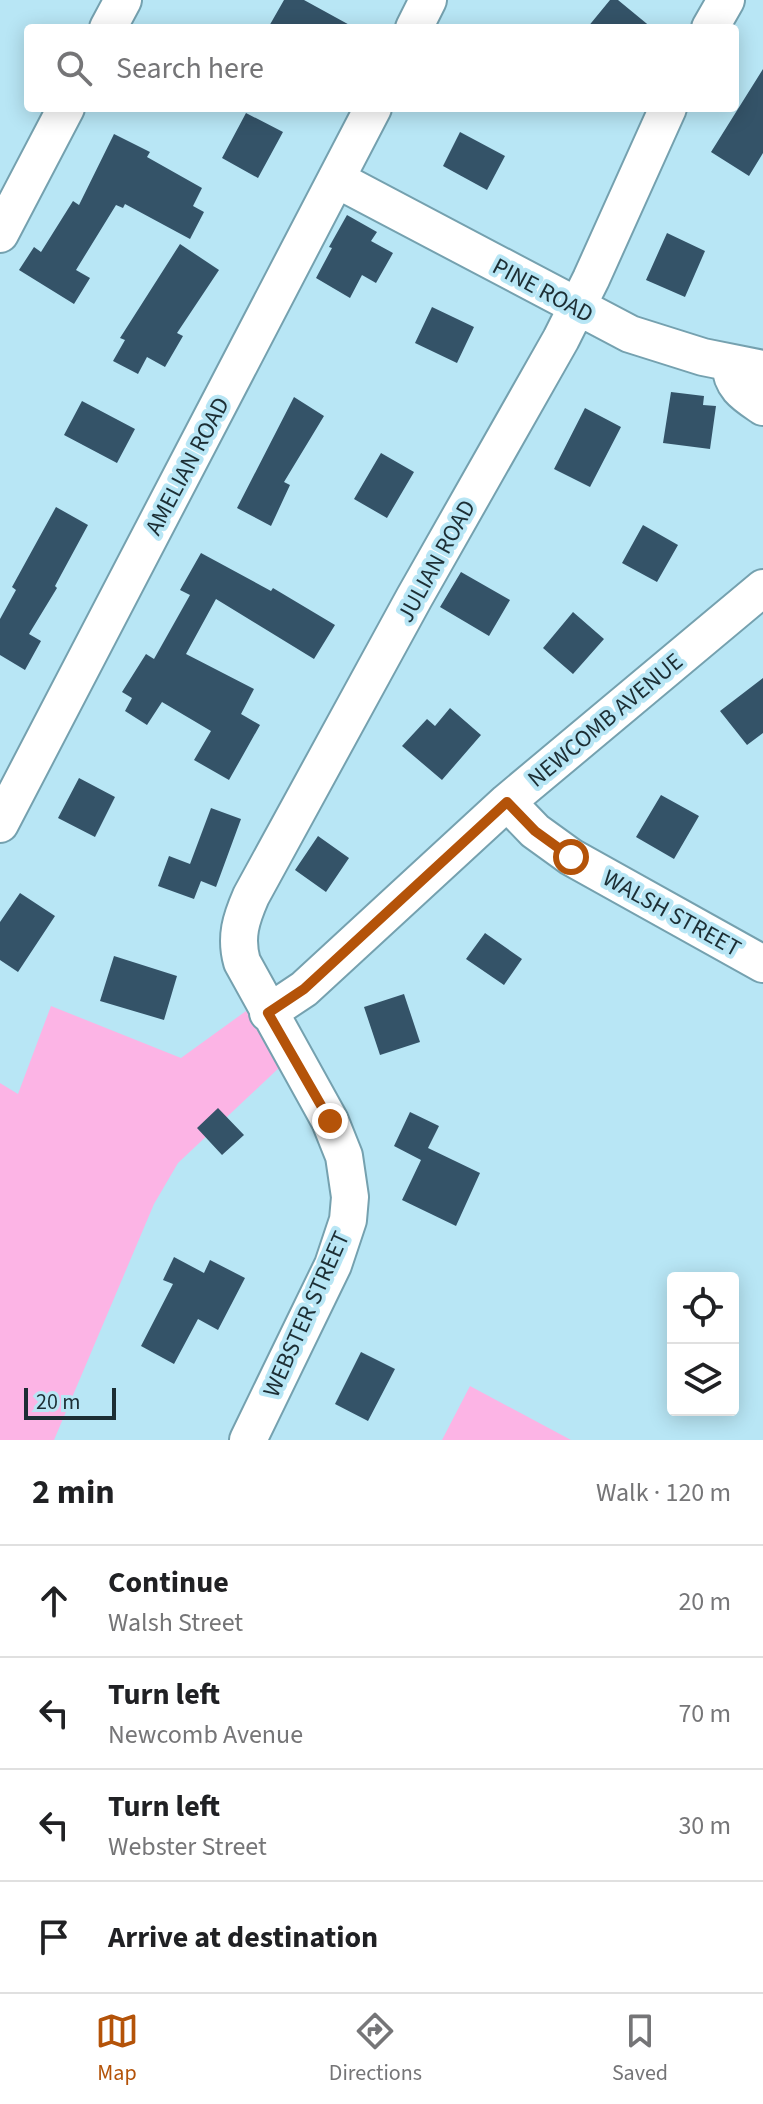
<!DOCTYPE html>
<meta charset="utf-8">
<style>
:root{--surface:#fff;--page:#f2f2f2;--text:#202124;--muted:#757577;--line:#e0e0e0;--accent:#b45309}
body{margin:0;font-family:"Source Sans 3",sans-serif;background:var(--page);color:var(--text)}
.controls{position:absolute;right:24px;bottom:24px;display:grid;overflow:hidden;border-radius:8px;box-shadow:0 4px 20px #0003}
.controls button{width:72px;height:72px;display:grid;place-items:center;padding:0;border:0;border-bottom:2px solid var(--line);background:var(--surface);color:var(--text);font:40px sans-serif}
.scale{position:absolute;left:24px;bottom:20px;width:92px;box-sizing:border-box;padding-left:8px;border:4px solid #1c2e34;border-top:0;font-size:22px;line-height:28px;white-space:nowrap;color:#1c2e34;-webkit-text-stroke:6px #b8e6f5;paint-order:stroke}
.stop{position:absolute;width:24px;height:24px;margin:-18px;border:6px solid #b45309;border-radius:50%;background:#fff}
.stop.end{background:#b45309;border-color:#fff;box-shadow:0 2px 8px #0008}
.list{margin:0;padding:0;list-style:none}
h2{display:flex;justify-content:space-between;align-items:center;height:104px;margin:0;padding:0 32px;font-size:34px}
h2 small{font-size:26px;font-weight:400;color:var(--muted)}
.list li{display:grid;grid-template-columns:52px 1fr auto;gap:24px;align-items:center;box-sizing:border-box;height:112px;padding:0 32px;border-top:2px solid var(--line)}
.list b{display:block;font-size:30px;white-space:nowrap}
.list p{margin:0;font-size:26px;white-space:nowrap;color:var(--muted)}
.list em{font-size:26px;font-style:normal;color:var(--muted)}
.icon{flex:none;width:44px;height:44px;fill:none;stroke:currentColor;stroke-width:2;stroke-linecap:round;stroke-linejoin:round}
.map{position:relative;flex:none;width:763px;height:1440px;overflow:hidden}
.search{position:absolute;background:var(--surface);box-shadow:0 4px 20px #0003;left:24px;right:24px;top:24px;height:88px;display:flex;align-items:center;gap:20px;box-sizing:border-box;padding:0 28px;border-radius:8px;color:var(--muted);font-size:30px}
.sheet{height:552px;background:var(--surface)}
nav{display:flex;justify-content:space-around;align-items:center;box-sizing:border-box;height:112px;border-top:2px solid var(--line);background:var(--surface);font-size:22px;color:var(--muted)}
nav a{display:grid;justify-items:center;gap:4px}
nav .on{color:var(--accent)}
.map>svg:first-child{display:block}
.green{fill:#fcb4e5}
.building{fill:#345368}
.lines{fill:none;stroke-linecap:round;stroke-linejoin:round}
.minor-casing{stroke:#75a1af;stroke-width:40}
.minor{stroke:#fff;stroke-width:36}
.route{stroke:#b45309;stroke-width:10}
.labels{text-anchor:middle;stroke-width:8;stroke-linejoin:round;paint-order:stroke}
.street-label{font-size:24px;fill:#1c2e34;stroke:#b8e6f5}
</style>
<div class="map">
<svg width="763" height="1440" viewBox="0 0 763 1440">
<rect width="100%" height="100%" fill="#b8e6f5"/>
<path class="green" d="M51 1006 181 1058 246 1011 282 1065 178 1163 154 1204 54 1440H0V1083L18 1094Z
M470 1386 571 1440H442Z"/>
<path class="building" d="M284 0H304L355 28H268Z
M610 0H618L652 28H587Z
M763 69V153L749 176 711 152Z
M246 113 283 132 258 178 222 158Z
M460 132 505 156 487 190 443 166Z
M114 134 150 152 147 157 202 188 193 206 204 212 190 239 125 204 123 208 116 205 76 270 90 278 74 304 19 270 34 247 41 252 73 201 79 205Z
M347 215 377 232 371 241 393 253 376 283 362 275 350 298 316 278 332 248 329 247Z
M667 233 705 251 685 297 646 280Z
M180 244 219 270 177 333 183 336 165 367 147 357 138 374 113 361 125 340 120 338Z
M432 307 474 327 457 363 415 343Z
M671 392 704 396 703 405 716 406 710 449 663 443Z
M294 397 324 416 284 482 290 485 271 526 237 508Z
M82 401 135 429 117 463 64 435Z
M585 408 621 427 590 487 554 469Z
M381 453 414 472 387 518 354 499Z
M56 507 88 525 55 586 57 588 29 634 41 641 25 670 0 655V619L16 590 12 587Z
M643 525 678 545 657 582 622 563Z
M201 553 271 591 273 588 335 625 314 659 216 599 186 654 254 689 241 714 260 725 229 780 194 760 211 731 162 702 147 725 125 711 132 698 122 692 146 654 154 659 190 595 180 590Z
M461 572 510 600 489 636 440 607Z
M573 612 604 639 573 674 543 648Z
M763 678V733L747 745 720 711Z
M450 708 481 735 442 780 402 746 427 719 435 726Z
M79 778 115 797 95 837 58 818Z
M661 795 699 816 674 859 636 837Z
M211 808 241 819 216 887 201 881 194 899 158 886 169 856 190 864Z
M318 836 349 858 326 892 295 870Z
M20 893 55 916 18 972 0 960V922Z
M485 933 522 959 504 985 466 959Z
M114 956 177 976 164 1020 100 1001Z
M404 994 420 1042 380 1055 364 1007Z
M218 1108 244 1135 222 1155 197 1128Z
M410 1112 439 1126 428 1148 480 1173 456 1226 402 1200 421 1160 394 1146Z
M174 1257 204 1273 210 1260 245 1278 218 1330 198 1319 174 1364 141 1346 173 1284 163 1280Z
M361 1352 395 1369 368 1421 335 1404Z"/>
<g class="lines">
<defs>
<path id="minor" d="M108 28 123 0
M414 28 428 0
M710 28 726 0
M336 179 630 334 703 357 763 369
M0 234 66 108
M730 363C731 387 745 395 763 407
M507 802 535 831 571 857 763 964
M0 824 373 108
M268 1013 304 989 507 802 763 588
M248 1440 333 1265 348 1220 350 1197 344 1156 330 1121 242 962C235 937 241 919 251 896L414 598 561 339 591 279 668 108"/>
</defs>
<use href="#minor" class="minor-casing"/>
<use href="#minor" class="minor"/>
</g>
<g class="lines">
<path class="route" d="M330 1121 268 1013 304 989 507 802 535 831 571 857"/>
</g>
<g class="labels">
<g class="street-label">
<text transform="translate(543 290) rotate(28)" y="8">PINE ROAD</text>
<text transform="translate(187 466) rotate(-62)" y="8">AMELIAN ROAD</text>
<text transform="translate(436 561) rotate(-61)" y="8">JULIAN ROAD</text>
<text transform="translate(605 720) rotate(-40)" y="8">NEWCOMB AVENUE</text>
<text transform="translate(672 913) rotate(29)" y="8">WALSH STREET</text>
<text transform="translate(306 1314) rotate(-66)" y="8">WEBSTER STREET</text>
</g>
</g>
</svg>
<div class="controls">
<button><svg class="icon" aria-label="locate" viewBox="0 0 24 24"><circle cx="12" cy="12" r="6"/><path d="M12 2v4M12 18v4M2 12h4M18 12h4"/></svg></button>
<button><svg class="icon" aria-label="layers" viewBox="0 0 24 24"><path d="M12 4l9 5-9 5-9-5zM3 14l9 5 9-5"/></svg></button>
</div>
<div class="scale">20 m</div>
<div class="stop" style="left:571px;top:857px"></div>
<div class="stop end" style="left:330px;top:1121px"></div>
<div class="search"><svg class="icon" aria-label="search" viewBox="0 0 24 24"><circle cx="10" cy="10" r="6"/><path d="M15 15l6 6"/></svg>Search here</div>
</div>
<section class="sheet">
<h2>2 min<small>Walk · 120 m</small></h2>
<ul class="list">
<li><svg class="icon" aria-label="ahead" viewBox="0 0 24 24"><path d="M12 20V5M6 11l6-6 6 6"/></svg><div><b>Continue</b><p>Walsh Street</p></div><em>20 m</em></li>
<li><svg class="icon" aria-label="left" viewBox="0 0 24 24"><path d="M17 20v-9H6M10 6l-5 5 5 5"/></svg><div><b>Turn left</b><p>Newcomb Avenue</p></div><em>70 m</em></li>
<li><svg class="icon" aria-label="left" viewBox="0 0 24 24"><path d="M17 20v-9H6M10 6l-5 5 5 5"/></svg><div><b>Turn left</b><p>Webster Street</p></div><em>30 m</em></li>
<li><svg class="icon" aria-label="arrive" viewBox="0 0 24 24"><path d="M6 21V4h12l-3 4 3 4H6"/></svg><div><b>Arrive at destination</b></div></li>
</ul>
</section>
<nav>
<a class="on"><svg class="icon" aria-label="map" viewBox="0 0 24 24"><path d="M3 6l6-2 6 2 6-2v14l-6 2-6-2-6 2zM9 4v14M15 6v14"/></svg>Map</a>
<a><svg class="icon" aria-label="directions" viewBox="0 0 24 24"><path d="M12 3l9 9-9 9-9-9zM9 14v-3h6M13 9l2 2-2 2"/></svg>Directions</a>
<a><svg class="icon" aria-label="saved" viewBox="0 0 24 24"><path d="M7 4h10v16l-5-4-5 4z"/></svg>Saved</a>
</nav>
